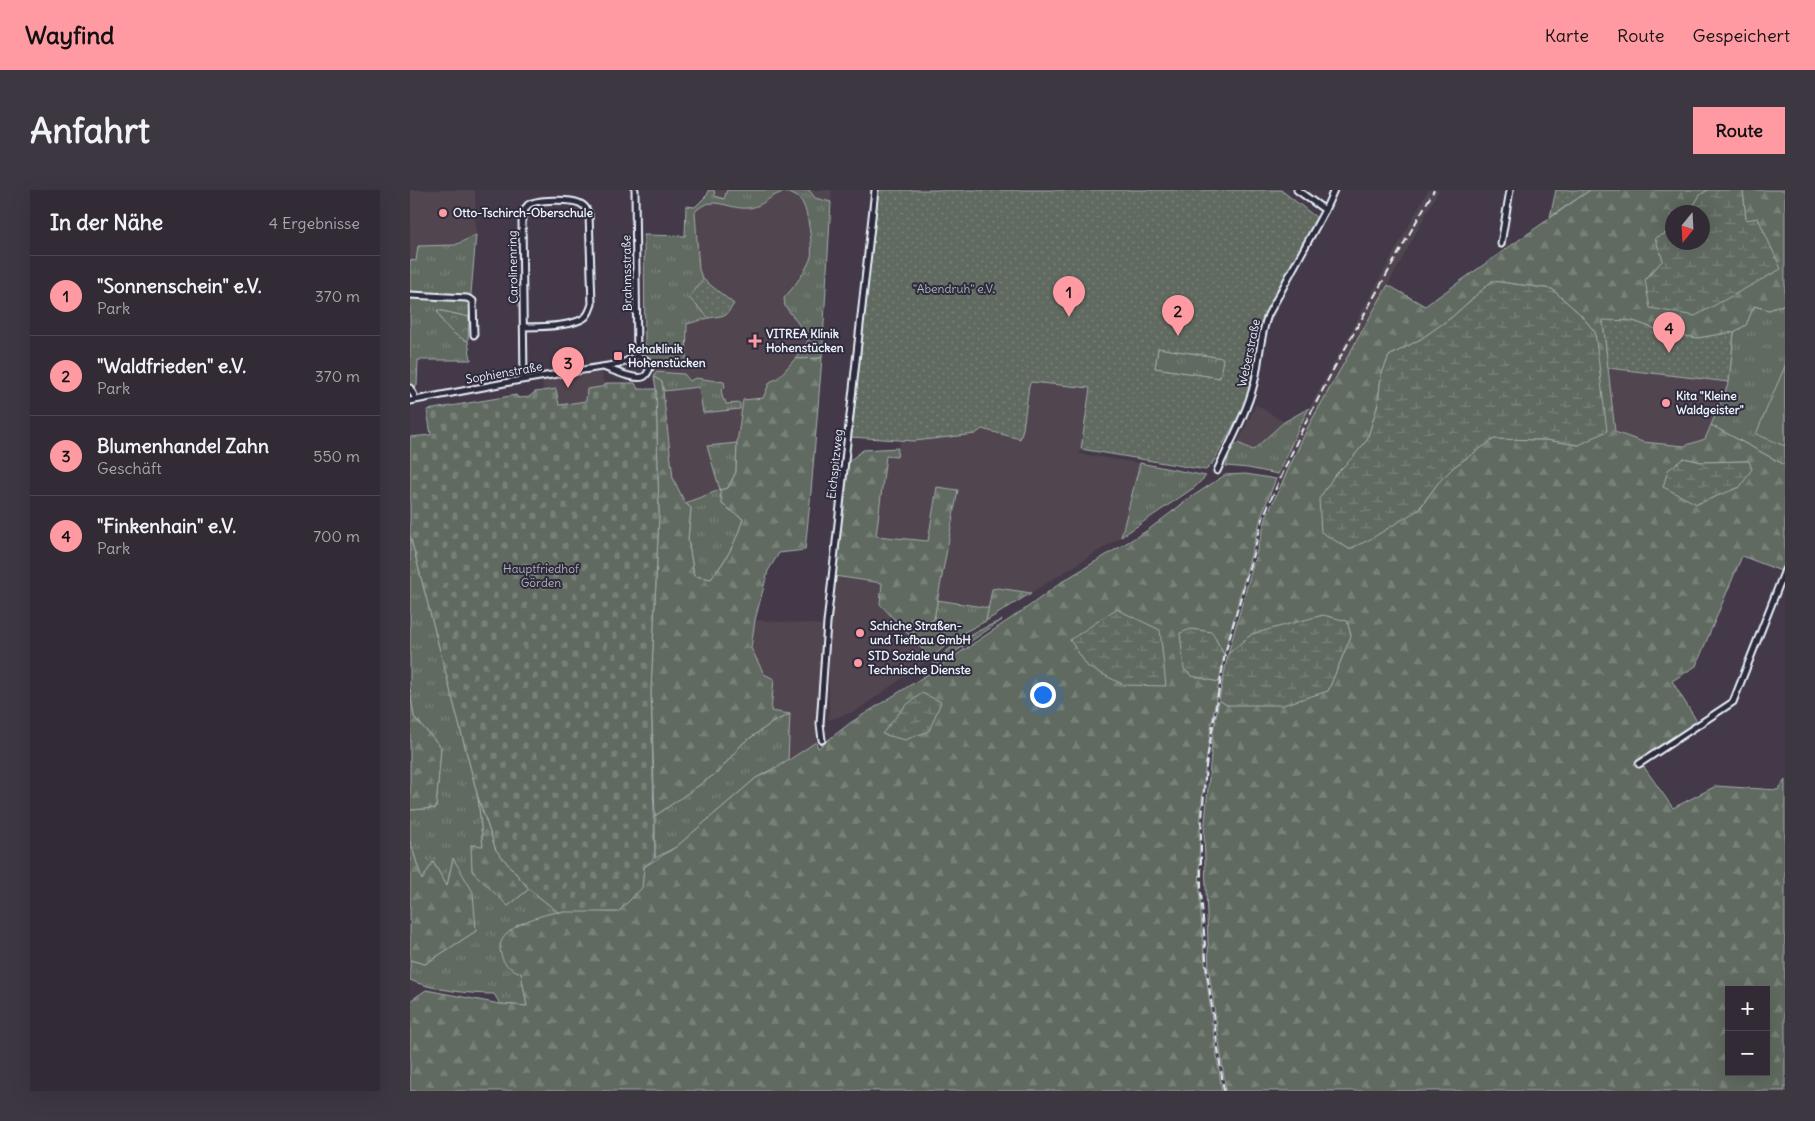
<!DOCTYPE html>
<html lang="de">
<meta charset="utf-8">
<style>
:root{--surface:#322b36;--page:#3d3742;--text:#f1f3f6;--muted:#a8a7ad;--line:#4d4751;--accent:#ff9aa2}
body{margin:0;font-family:Delius,sans-serif;background:var(--page);color:var(--text)}
.controls{position:absolute;right:15px;bottom:15px;display:grid;overflow:hidden;border-radius:0px;box-shadow:0 5px 20px #0002}
.controls button{width:45px;height:45px;display:grid;place-items:center;padding:0;border:0;border-bottom:1px solid var(--line);background:var(--surface);color:var(--text);font:25px sans-serif}
.compass{position:absolute;left:1255px;top:15px;width:45px;height:45px;border-radius:50%;background:var(--surface);box-shadow:0 5px 20px #0002;rotate:198deg}
.you{position:absolute;left:632px;top:504px;width:18px;height:18px;margin:-12px;border:4px solid #fff;border-radius:50%;background:#1a73e8;box-shadow:0 0 0 8px #1a73e833}
.badge{display:grid;place-items:center;width:32px;height:32px;border-radius:50%;background:var(--accent);color:#111;font-size:16px;font-weight:700}
.pin{position:absolute;translate:-50% -41px;filter:drop-shadow(0 1px 2px #0008)}
.pin::after{content:'';position:absolute;top:26px;width:18px;height:15px;background:inherit;clip-path:polygon(0 0,100% 0,50% 100%)}
.list{margin:0;padding:0;list-style:none}
h2{display:flex;justify-content:space-between;align-items:center;height:65px;margin:0;padding:0 20px;font-size:21px}
h2 small{font-size:16px;font-weight:400;color:var(--muted)}
.list li{display:grid;grid-template-columns:32px 1fr auto;gap:15px;align-items:center;box-sizing:border-box;height:80px;padding:0 20px;border-top:1px solid var(--line)}
.list b{display:block;font-size:19px;white-space:nowrap}
.list p{margin:0;font-size:16px;white-space:nowrap;color:var(--muted)}
.list em{font-size:16px;font-style:normal;color:var(--muted)}
.map{position:relative;flex:none;width:1375px;height:901px;overflow:hidden;border-radius:0px}
header{display:flex;align-items:center;gap:30px;box-sizing:border-box;height:70px;padding:0 25px;background:var(--accent);color:#111}
header strong{font-size:24px}
nav{display:flex;gap:28px;margin-inline-start:auto;font-size:18px}
.intro{display:flex;align-items:center;justify-content:space-between;box-sizing:border-box;height:120px;padding:0 30px}
h1{margin:0;font-size:35px}
.button{padding:12px 22px;border-radius:0px;background:var(--accent);color:#111;font-size:18px;font-weight:700}
main{display:flex;gap:30px;padding:0 30px}
aside{flex:1;background:var(--surface);border-radius:0px;box-shadow:0 5px 20px #0002}
.map>svg:first-child{display:block}
.built{fill:#514450}
.grass{fill:url(#grass-tufts);stroke:#a4aeac}
.forest{fill:url(#forest-firs);stroke:#a4aeac;fill-rule:evenodd}
.wetland{fill:url(#wetland-marsh);stroke:#a4aeac}
.cemetery{fill:url(#cemetery-stones);stroke:#a4aeac}
.park{fill:url(#park-crowns);stroke:#a4aeac}
.garden{fill:url(#garden-dots);stroke:#a4aeac;fill-rule:evenodd}
.pitch{fill:#606b60;stroke:#a4aeac}
.lines{fill:none;stroke-linecap:round;stroke-linejoin:round}
.minor-casing{stroke:#e8f1f8;stroke-width:9}
.minor{stroke:#2f2a3d;stroke-width:5}
.rail{stroke:#e8f1f8;stroke-width:2;stroke-dasharray:8 4;stroke-linecap:butt}
.poi-dot{fill:#ff9aa2;stroke:#2f2a3d;stroke-width:2}
.labels{text-anchor:middle;stroke-width:4;stroke-linejoin:round;paint-order:stroke}
.poi-label{font-size:12px;font-weight:bold;fill:#e8f1f8;stroke:#2f2a3d;text-anchor:start}
.street-label{font-size:12px;fill:#e8f1f8;stroke:#2f2a3d}
.park-label{font-size:12px;fill:#abb5b4;stroke:#2f2a3d}
</style>
<header>
<strong>Wayfind</strong>
<nav><a>Karte</a><a>Route</a><a>Gespeichert</a></nav>
</header>
<div class="intro"><h1>Anfahrt</h1><a class="button">Route</a></div>
<main>
<aside>
<h2>In der Nähe<small>4 Ergebnisse</small></h2>
<ul class="list">
<li><span class="badge">1</span><div><b>&quot;Sonnenschein&quot; e.V.</b><p>Park</p></div><em>370 m</em></li>
<li><span class="badge">2</span><div><b>&quot;Waldfrieden&quot; e.V.</b><p>Park</p></div><em>370 m</em></li>
<li><span class="badge">3</span><div><b>Blumenhandel Zahn</b><p>Geschäft</p></div><em>550 m</em></li>
<li><span class="badge">4</span><div><b>&quot;Finkenhain&quot; e.V.</b><p>Park</p></div><em>700 m</em></li>
</ul>
</aside>
<div class="map">
<svg width="1375" height="901" viewBox="0 0 1375 901">
<defs>
<pattern id="grass-tufts" width="24" height="20" patternUnits="userSpaceOnUse" patternTransform="scale(1.25)"><rect width="24" height="20" fill="#606b60"/><path d="M3 7l-1-3M5 7V3M7 7l1-3M15 17l-1-3M17 17v-4M19 17l1-3" fill="none" stroke="#778178"/></pattern>
<pattern id="forest-firs" width="22" height="20" patternUnits="userSpaceOnUse" patternTransform="scale(1.25)"><rect width="22" height="20" fill="#606b60"/><path d="M5 1l3.5 6h-7zM16 11l3.5 6h-7z" fill="#778178"/></pattern>
<pattern id="wetland-marsh" width="20" height="14" patternUnits="userSpaceOnUse" patternTransform="scale(1.25)"><rect width="20" height="14" fill="#606b60"/><path d="M1 5h8M5 5V1M11 12h8M15 12V8" fill="none" stroke="#778178"/></pattern>
<pattern id="cemetery-stones" width="16" height="16" patternUnits="userSpaceOnUse" patternTransform="scale(1.25)"><rect width="16" height="16" fill="#606b60"/><path d="M2 7V4a2 2 0 0 1 4 0v3zM10 15v-3a2 2 0 0 1 4 0v3z" fill="#778178"/></pattern>
<pattern id="park-crowns" width="20" height="18" patternUnits="userSpaceOnUse" patternTransform="scale(1.25)"><rect width="20" height="18" fill="#606b60"/><path d="M2 6a3 3 0 1 1 6 0M12 15a3 3 0 1 1 6 0" fill="none" stroke="#778178"/></pattern>
<pattern id="garden-dots" width="8" height="8" patternUnits="userSpaceOnUse" patternTransform="scale(1.25)"><rect width="8" height="8" fill="#606b60"/><path d="M2 2h.1M6 6h.1" fill="none" stroke="#778178" stroke-width="1.8" stroke-linecap="round"/></pattern>
</defs>
<rect width="100%" height="100%" fill="#433948"/>
<filter id="ink" filterUnits="userSpaceOnUse"><feTurbulence type="fractalNoise" baseFrequency=".02" numOctaves="2"/><feDisplacementMap in="SourceGraphic" scale="10" xChannelSelector="R" yChannelSelector="G"/><feConvolveMatrix kernelMatrix="1 2 1 2 8 2 1 2 1" color-interpolation-filters="sRGB"/></filter>
<g filter="url(#ink)">
<path class="built" d="M0 0H65L66 45 45 55 8 56 6 71 0 70Z
M298 0H422L401 302 249 325 246 199 242 171 276 173 280 22 298 4Z
M1018 0H1029L978 95 899 235 872 292 866 289 889 237Z
M1198 178 1319 192 1295 249 1274 256 1233 252 1205 241Z
M192 181 194 195 191 197 177 199 176 211 149 215 146 199 133 201 132 190Z
M621 192 680 198 670 264 730 273 711 347 621 403 588 398 582 399 579 418 527 410 548 300 527 297 518 351 465 346 476 266H487L490 251 565 244 572 239 610 249Z
M846 214 874 232 843 260 828 253Z
M424 386 472 393 470 415 521 468 446 521 419 530V432Z
M345 430 415 435 406 552 378 570 380 524 361 521 364 489 354 484 341 458Z"/>
<path class="grass" d="M298 0H304L305 6 314 9 317 0H399L405 8 421 12 412 168 385 169 398 151 393 140 375 116 374 108C382 100 398 78 401 67 403 57 398 23 393 14 391 8 384 5 379 3 367 0 358 11 349 15 325 27 304 0 285 22L289 80 293 89 280 108 299 128 277 134 276 173C259 172 239 176 232 158L235 157 234 45 275 46 276 16 285 17 298 4Z
M66 45 59 127 28 120 54 149 58 151 61 170H8L7 196 0 197V70L6 71 8 56 45 55Z
M1375 114V275L1301 235 1319 192 1324 142 1336 135 1344 116 1359 120Z
M748 158 814 168 810 188 745 178Z
M246 182 274 184 280 191 285 188 314 192 315 198 311 199 313 210H315L316 214 330 213V219L293 223 289 197 254 201 252 192 244 187Z
M899 218 889 237 868 284 838 278 816 276 821 259 828 253 843 260 874 232Z
M327 253 326 282 318 298 310 300 312 314 333 329C325 355 317 368 301 389L284 386 278 349 281 318 275 313 310 300 297 256Z
M730 273 796 286 785 297 711 347Z
M0 345 68 607 73 657 61 655 98 716 119 699 148 722 107 735 111 783 117 816 90 814 84 804C60 804 22 800 0 790V770L15 774 66 741 43 669 37 696 23 672 12 691 0 651V620L26 618 31 557 4 527 0 500Z
M527 410 579 418 576 431 547 446 521 468 499 445 524 429Z
M592 430 520 479C534 457 568 440 592 430Z
M380 524 378 570 346 588 266 657 245 668V626L308 582 333 553 363 532Z"/>
<path class="forest" d="M1180 0H1298L1290 5 1280 22H1262V41L1245 48 1253 70 1235 90 1336 30 1333 0H1375V114L1359 120 1344 116 1336 135 1324 142 1288 148 1260 144 1223 131H1193L1205 242 1233 252 1274 256 1295 249 1301 235 1375 275V372L1371 381 1332 366 1286 476 1262 491 1288 533 1229 570 1263 618 1306 596 1368 600 1375 590V901H816L799 782 794 643 803 542 809 510 817 515 918 501 941 446 937 431 842 444 818 464 857 325 899 235 978 95 1015 116ZM1082 91 1142 99 1170 124 1185 142 1188 176 1169 255 1136 250 1084 249 1045 276 1028 293 1008 321 944 266 957 250 968 214 971 186 979 166 1011 149 1042 127ZM1274 268 1291 272 1339 271 1306 306 1287 314ZM1319 800H1356V882H1319Z
M412 168 401 302 395 360 369 363 358 381 345 430 341 458 354 484 364 489 361 521 380 524 363 532 333 553 308 582 245 626 241 500 249 325 246 199 244 187 252 192 263 288 275 313 281 318 278 349 284 386 301 389C317 369 325 354 333 329L312 314 310 300 318 298 326 282 327 253 333 210 353 208 360 192 368 188 385 169Z
M488 258 487 267 476 266 466 346 518 351 527 297 548 300 524 429 499 445 470 414 472 393 424 386 438 272 453 260Z
M836 284 866 289 852 324 814 465 802 442 782 486 809 492C800 542 792 592 790 643 786 730 800 816 812 901H0V811L16 800 90 814 117 816 111 783C99 778 92 775 90 759 88 738 133 723 150 722 169 720 189 722 208 722L231 698 234 677 266 657 346 588 367 578 406 552 408 558 440 533 518 484 618 417 653 391 738 340 780 308 815 285Z
M588 398 621 403 576 431 582 399Z
M0 500 4 527 31 557 26 618 0 620Z
M68 607 86 660 119 699 98 716 62 681 61 655 73 656Z
M0 651 12 690 23 672 37 696 43 668 63 702 66 741 15 774 0 770Z"/>
<path class="wetland" d="M1298 0H1333L1336 30 1348 28 1371 79 1285 126 1240 118 1235 90 1253 70 1245 48 1262 41V52H1292V22H1280L1290 5Z
M1082 91 1142 99 1170 124 1185 142 1197 241 1169 255 1136 250 1084 249 1045 276 1028 293 1008 320 959 350 939 359 911 342 909 309 924 286 944 266 957 250 968 214 971 186 979 166 1011 149 1042 127Z
M1274 268 1291 272 1339 271 1342 279 1330 297 1287 314 1253 297 1258 280Z
M706 419 750 440 756 496 714 495 678 477 660 450Z
M913 425 937 431 941 446 918 501 873 515H817L809 510 818 464 842 444Z
M781 439 802 442 814 465 809 492 782 486 774 479 770 443Z
M512 503 531 512 519 541 495 550 472 544 494 517Z"/>
<path class="cemetery" d="M198 193H225L228 199H246L249 325 241 500 245 668 234 677 232 698 208 722H148L119 699 86 660 68 607 0 345V247L21 245 17 220 106 205 109 208 119 207 125 202 146 199 149 215 176 211 177 199 191 197Z"/>
<path class="park" d="M27 120 59 127 58 151C43 146 33 135 27 120Z"/>
<path class="garden" d="M468 0H871L907 28 856 121 850 139 843 184 844 192 832 220 802 274 796 280 671 259 680 198 621 192 619 196 613 239 610 249 572 239 565 244 505 251 440 247ZM748 158 813 168 810 188 745 178Z
M1146 0H1180L1140 27Z
M293 89 324 114 316 125 299 128 279 108Z
M1193 130 1223 131 1260 144 1288 148 1324 142 1319 192 1198 178Z"/>
<path class="pitch" d="M1375 176V256L1346 244Z"/>
<g class="lines">
<defs>
<path id="minor" d="M225 0 227 166
M887 0 915 20
M1091 54 1100 0
M0 105 57 108 63 111 64 145
M114 137C129 137 162 136 174 128 179 125 180 119 182 114L179 24C176 19 175 15 169 13 160 9 126 9 118 15 114 19 113 25 112 30L114 189
M193 177C202 180 223 190 233 187 237 186 238 182 240 178L236 170 227 166
M0 198 6 209
M0 211 105 191 210 174 227 166
M807 281C820 252 836 225 844 194 850 171 849 148 858 125L915 20 924 0
M412 550 410 534 417 433 465 0
M1229 574 1323 512 1375 380"/>
</defs>
<use href="#minor" class="minor-casing"/>
<use href="#minor" class="minor"/>
<path class="rail" d="M814 901 797 782 791 702V643L796 576 815 464 854 325 892 240 923 180 1024 0"/>
</g>
</g>
<g class="poi-dot">
<circle cx="33" cy="23" r="5"/>
<path d="M342.5 143.5h5v5h5v5h-5v5h-5v-5h-5v-5h5z"/>
<rect x="203" y="161" width="10" height="10" rx="2.5"/>
<circle cx="1256" cy="213" r="5"/>
<circle cx="450" cy="443" r="5"/>
<circle cx="448" cy="473" r="5"/>
</g>
<g class="labels">
<g class="poi-label">
<text x="43" y="27">Otto-Tschirch-Oberschule</text>
<text x="356" y="148">VITREA Klinik<tspan x="356" dy="14">Hohenstücken</tspan></text>
<text x="218" y="163">Rehaklinik<tspan x="218" dy="14">Hohenstücken</tspan></text>
<text x="1266" y="210">Kita "Kleine<tspan x="1266" dy="14">Waldgeister"</tspan></text>
<text x="460" y="440">Schiche Straßen-<tspan x="460" dy="14">und Tiefbau GmbH</tspan></text>
<text x="458" y="470">STD Soziale und<tspan x="458" dy="14">Technische Dienste</tspan></text>
</g>
<g class="street-label">
<text transform="translate(103 77) rotate(-91)" y="4">Carolinenring</text>
<text transform="translate(217 83) rotate(-91)" y="4">Brahmsstraße</text>
<text transform="translate(839 163) rotate(-78)" y="4">Weberstraße</text>
<text transform="translate(94 183) rotate(-10)" y="4">Sophienstraße</text>
<text transform="translate(425 274) rotate(-84)" y="4">Eichspitzweg</text>
</g>
<g class="park-label">
<text x="544" y="103">"Abendruh" e.V.</text>
<text x="131" y="383">Hauptfriedhof<tspan x="131" dy="14">Görden</tspan></text>
</g>
</g>
</svg>
<div class="controls">
<button>+</button>
<button>−</button>
</div>
<svg class="compass" viewBox="-18 -18 36 36"><path d="M0-13l5 13h-10z" fill="#e53935"/><path d="M0 13l5-13h-10z" fill="#a8a7ad"/></svg>
<div class="you"></div>
<div class="pin badge" style="left:659px;top:127px">1</div>
<div class="pin badge" style="left:768px;top:146px">2</div>
<div class="pin badge" style="left:158px;top:198px">3</div>
<div class="pin badge" style="left:1259px;top:163px">4</div>
</div>
</main>
